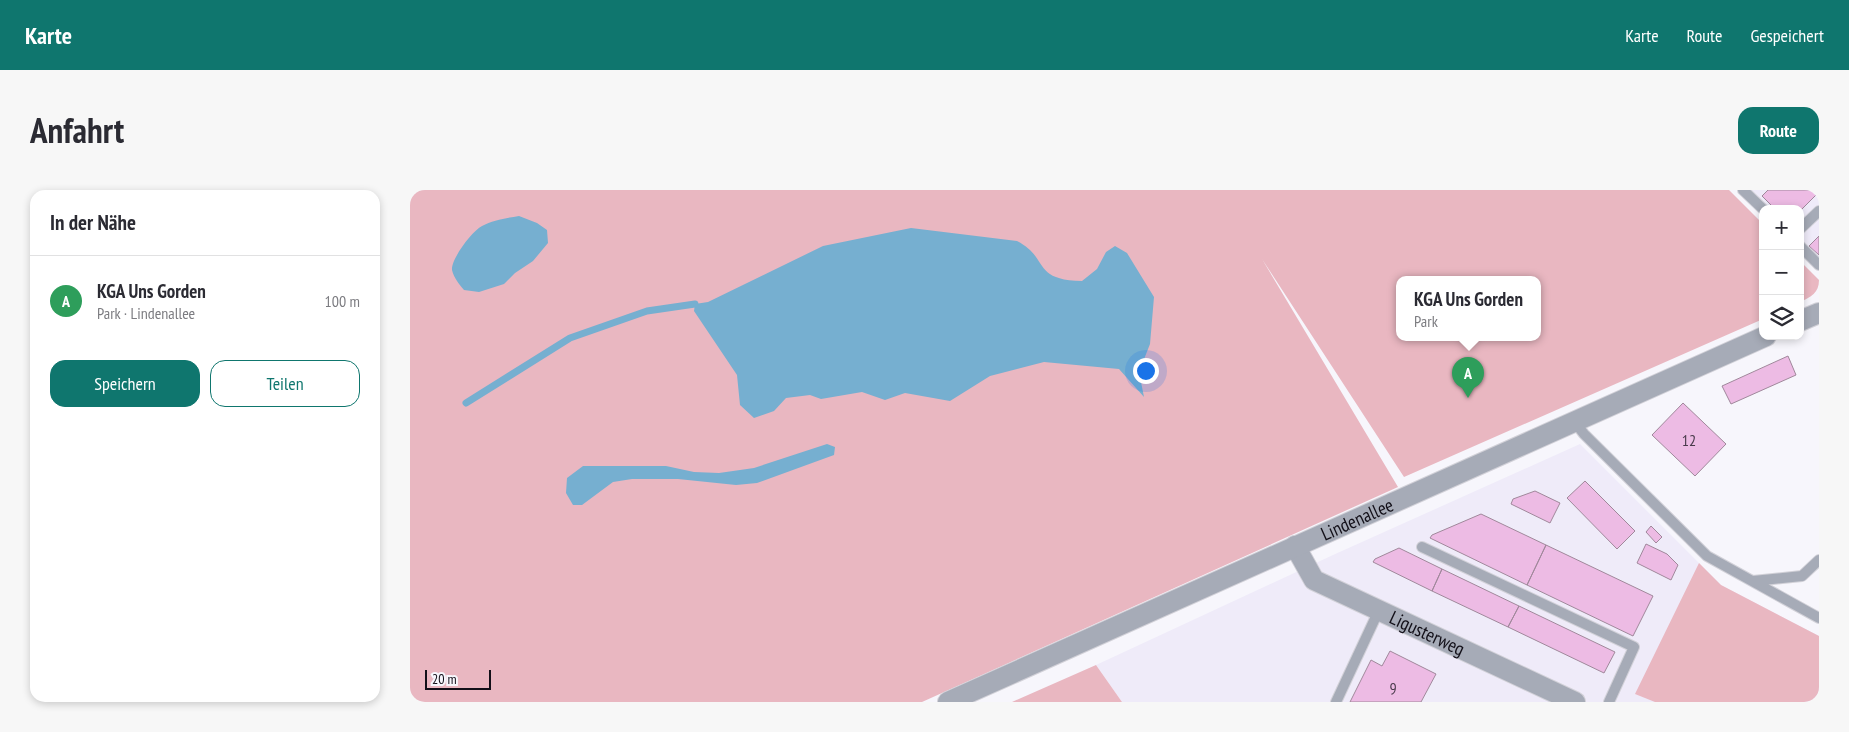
<!DOCTYPE html>
<html lang="de">
<meta charset="utf-8">
<style>
:root{--surface:#fff;--page:#f7f7f7;--text:#2b2b33;--muted:#7c7c81;--line:#e1e1e2;--accent:#0f766e}
body{margin:0;font-family:"PT Sans Narrow",sans-serif;background:var(--page);color:var(--text)}
.controls{position:absolute;right:15px;top:15px;display:grid;overflow:hidden;border-radius:10px;box-shadow:0 2px 8px #0003}
.controls button{width:45px;height:45px;display:grid;place-items:center;padding:0;border:0;border-bottom:1px solid var(--line);background:var(--surface);color:var(--text);font:25px sans-serif}
.scale{position:absolute;left:15px;bottom:12px;width:66px;box-sizing:border-box;padding-left:5px;border:2px solid #120f18;border-top:0;font-size:14px;line-height:18px;white-space:nowrap;color:#120f18;-webkit-text-stroke:4px #f7f6fc;paint-order:stroke}
.you{position:absolute;left:735px;top:180px;width:18px;height:18px;margin:-12px;border:4px solid #fff;border-radius:50%;background:#1a73e8;box-shadow:0 0 0 8px #1a73e833}
.badge{display:grid;place-items:center;width:32px;height:32px;border-radius:50%;background:var(--accent);color:#fff;font-size:16px;font-weight:700}
.pin{position:absolute;translate:-50% -41px;filter:drop-shadow(0 1px 2px #0008)}
.pin::after{content:'';position:absolute;top:26px;width:18px;height:15px;background:inherit;clip-path:polygon(0 0,100% 0,50% 100%)}
.popup{position:absolute;left:986px;top:86px;width:145px;height:65px;box-sizing:border-box;display:grid;place-content:center;border-radius:10px;background:var(--surface);filter:drop-shadow(0 1px 4px #0005);font-size:16px;white-space:nowrap;color:var(--muted)}
.popup b{font-size:19px;color:var(--text)}
.popup::after{content:'';position:absolute;left:50%;top:100%;margin-left:-10px;border:10px solid transparent;border-top-color:var(--surface)}
.list{margin:0;padding:0;list-style:none}
h2{display:flex;justify-content:space-between;align-items:center;height:65px;margin:0;padding:0 20px;font-size:21px}
h2 small{font-size:16px;font-weight:400;color:var(--muted)}
.list li{display:grid;grid-template-columns:32px 1fr auto;gap:15px;align-items:center;box-sizing:border-box;height:90px;padding:0 20px;border-top:1px solid var(--line)}
.list b{display:block;font-size:19px;white-space:nowrap}
.list p{margin:0;font-size:16px;white-space:nowrap;color:var(--muted)}
.list em{font-size:16px;font-style:normal;color:var(--muted)}
.actions{display:flex;gap:10px;padding:15px 20px}
.actions a{flex:1;padding:11px 0;border:1px solid var(--accent);border-radius:15px;text-align:center;font-size:18px;color:var(--accent)}
.actions .main{background:var(--accent);color:#fff}
.icon{flex:none;width:28px;height:28px;fill:none;stroke:currentColor;stroke-width:2;stroke-linecap:round;stroke-linejoin:round}
.map{position:relative;flex:none;width:1409px;height:512px;overflow:hidden;border-radius:15px}
header{display:flex;align-items:center;gap:30px;box-sizing:border-box;height:70px;padding:0 25px;background:var(--accent);color:#fff}
header strong{font-size:24px}
nav{display:flex;gap:28px;margin-inline-start:auto;font-size:18px}
.intro{display:flex;align-items:center;justify-content:space-between;box-sizing:border-box;height:120px;padding:0 30px}
h1{margin:0;font-size:35px}
.button{padding:12px 22px;border-radius:15px;background:var(--accent);color:#fff;font-size:18px;font-weight:700}
main{display:flex;gap:30px;padding:0 30px}
aside{flex:1;background:var(--surface);border-radius:15px;box-shadow:0 2px 8px #0003}
.map>svg:first-child{display:block}
.built{fill:#efebf9}
.green{fill:#e9b7c1;fill-rule:evenodd}
.water{fill:#76afd0}
.lines{fill:none;stroke-linecap:round;stroke-linejoin:round}
.stream{stroke:#76afd0;stroke-width:7}
.building{fill:#edbbe4;stroke:#a0889b}
.lane-casing{stroke:#d2d1d8;stroke-width:12}
.street-casing{stroke:#d2d1d8;stroke-width:22}
.lane{stroke:#a6abb7;stroke-width:10}
.street{stroke:#a6abb7;stroke-width:20}
.labels{text-anchor:middle;stroke-width:4;stroke-linejoin:round;paint-order:stroke}
.number-label{font-size:16px;fill:#493a4b}
.street-label{font-size:19px;fill:#120f18;stroke:#f7f6fc}
</style>
<header>
<strong>Karte</strong>
<nav><a>Karte</a><a>Route</a><a>Gespeichert</a></nav>
</header>
<div class="intro"><h1>Anfahrt</h1><a class="button">Route</a></div>
<main>
<aside>
<h2>In der Nähe<small></small></h2>
<ul class="list">
<li><span class="badge" style="background:#2e9e5b">A</span><div><b>KGA Uns Gorden</b><p>Park · Lindenallee</p></div><em>100 m</em></li>
</ul>
<div class="actions"><a class="main">Speichern</a><a>Teilen</a></div>
</aside>
<div class="map">
<svg width="1409" height="512" viewBox="0 0 1409 512">
<rect width="100%" height="100%" fill="#f7f6fc"/>
<path class="built" d="M1333 0H1409V75L1390 56V19H1353Z
M1170 254 1311 395 1409 446V512H712L686 475 923 365Z"/>
<path class="green" d="M0 0H1319L1353 34V129L994 287 852 69 988 297 512 512H0ZM989 89H1127V147H989Z
M1390 71 1409 90C1409 103 1401 107 1390 112Z
M1289 373 1311 395 1409 446V512H1245L1225 504Z
M686 475 712 512H602Z"/>
<path class="water" d="M109 26 127 33 137 40 138 53 123 71 105 83 94 94 69 102 54 100C49 94 44 88 42 80 41 69 62 41 72 36 83 30 97 28 109 26Z
M501 38 607 51C640 68 621 90 672 91L687 79 696 62 705 56 717 63 744 107 740 154 729 182 734 207 709 179 634 172 580 186 540 211 495 203 475 210 452 202 411 209 400 205 376 208 364 221 344 228 330 215 327 185 284 121 285 114 298 112 413 56Z
M417 254 425 257 424 265 347 293 326 295 268 289H222L203 292 172 315H163L156 303 157 288 173 276H256L284 282 309 283 344 278Z"/>
<g class="lines">
<path class="stream" d="M56 213 160 148 237 121 285 114"/>
</g>
<path class="building" d="M1358 0H1409V2L1390 21V19H1365L1352 6Z
M1409 46V65L1399 56Z
M1378 166 1386 185 1321 214 1312 196Z
M1273 213 1316 254 1285 286 1242 245Z
M1175 291 1225 341 1207 359 1157 308Z
M1125 301 1150 313 1140 333 1101 314 1103 309Z
M1071 324 1136 355 1117 395 1020 348 1022 345Z
M1241 336 1252 347 1246 353 1236 342Z
M1236 354 1257 364 1268 375 1261 390 1227 373Z
M1136 355 1243 406 1223 446 1117 395Z
M989 358 1032 379 1022 401 963 372 965 369Z
M1032 379 1109 416 1098 437 1022 401Z
M1109 416 1205 462 1194 483 1098 437Z
M980 461 1026 484 1011 512H940L961 470 972 476Z"/>
<g class="lines">
<defs>
<path id="lane" d="M1333 0 1353 19
M1390 39 1409 21
M1390 56 1409 75
M1164 231 1174 244 1297 366 1409 428
M1012 357 1224 457 1199 512
M1343 391 1392 386 1409 370
M926 512 969 420"/>
<g id="street">
<path d="M1390 131 1409 123"/>
<path id="s1" d="M885 356 904 390 1165 512"/>
<path id="s2" d="M538 512 1356 146"/>
</g>
</defs>
<use href="#lane" class="lane-casing"/>
<use href="#street" class="street-casing"/>
<use href="#lane" class="lane"/>
<use href="#street" class="street"/>
</g>
<g class="labels">
<g class="number-label">
<text x="1279" y="256">12</text>
<text x="983" y="504">9</text>
</g>
<g class="street-label">
<text dy="7" stroke="none"><textPath href="#s2" startOffset="448">Lindenallee</textPath></text>
<text dy="7" stroke="none"><textPath href="#s1" startOffset="164">Ligusterweg</textPath></text>
</g>
</g>
</svg>
<div class="controls">
<button>+</button>
<button>−</button>
<button><svg class="icon" aria-label="layers" viewBox="0 0 24 24"><path d="M12 4l9 5-9 5-9-5zM3 14l9 5 9-5"/></svg></button>
</div>
<div class="scale">20 m</div>
<div class="you"></div>
<div class="pin badge" style="left:1058px;top:208px;background:#2e9e5b">A</div>
<div class="popup"><b>KGA Uns Gorden</b>Park</div>
</div>
</main>
